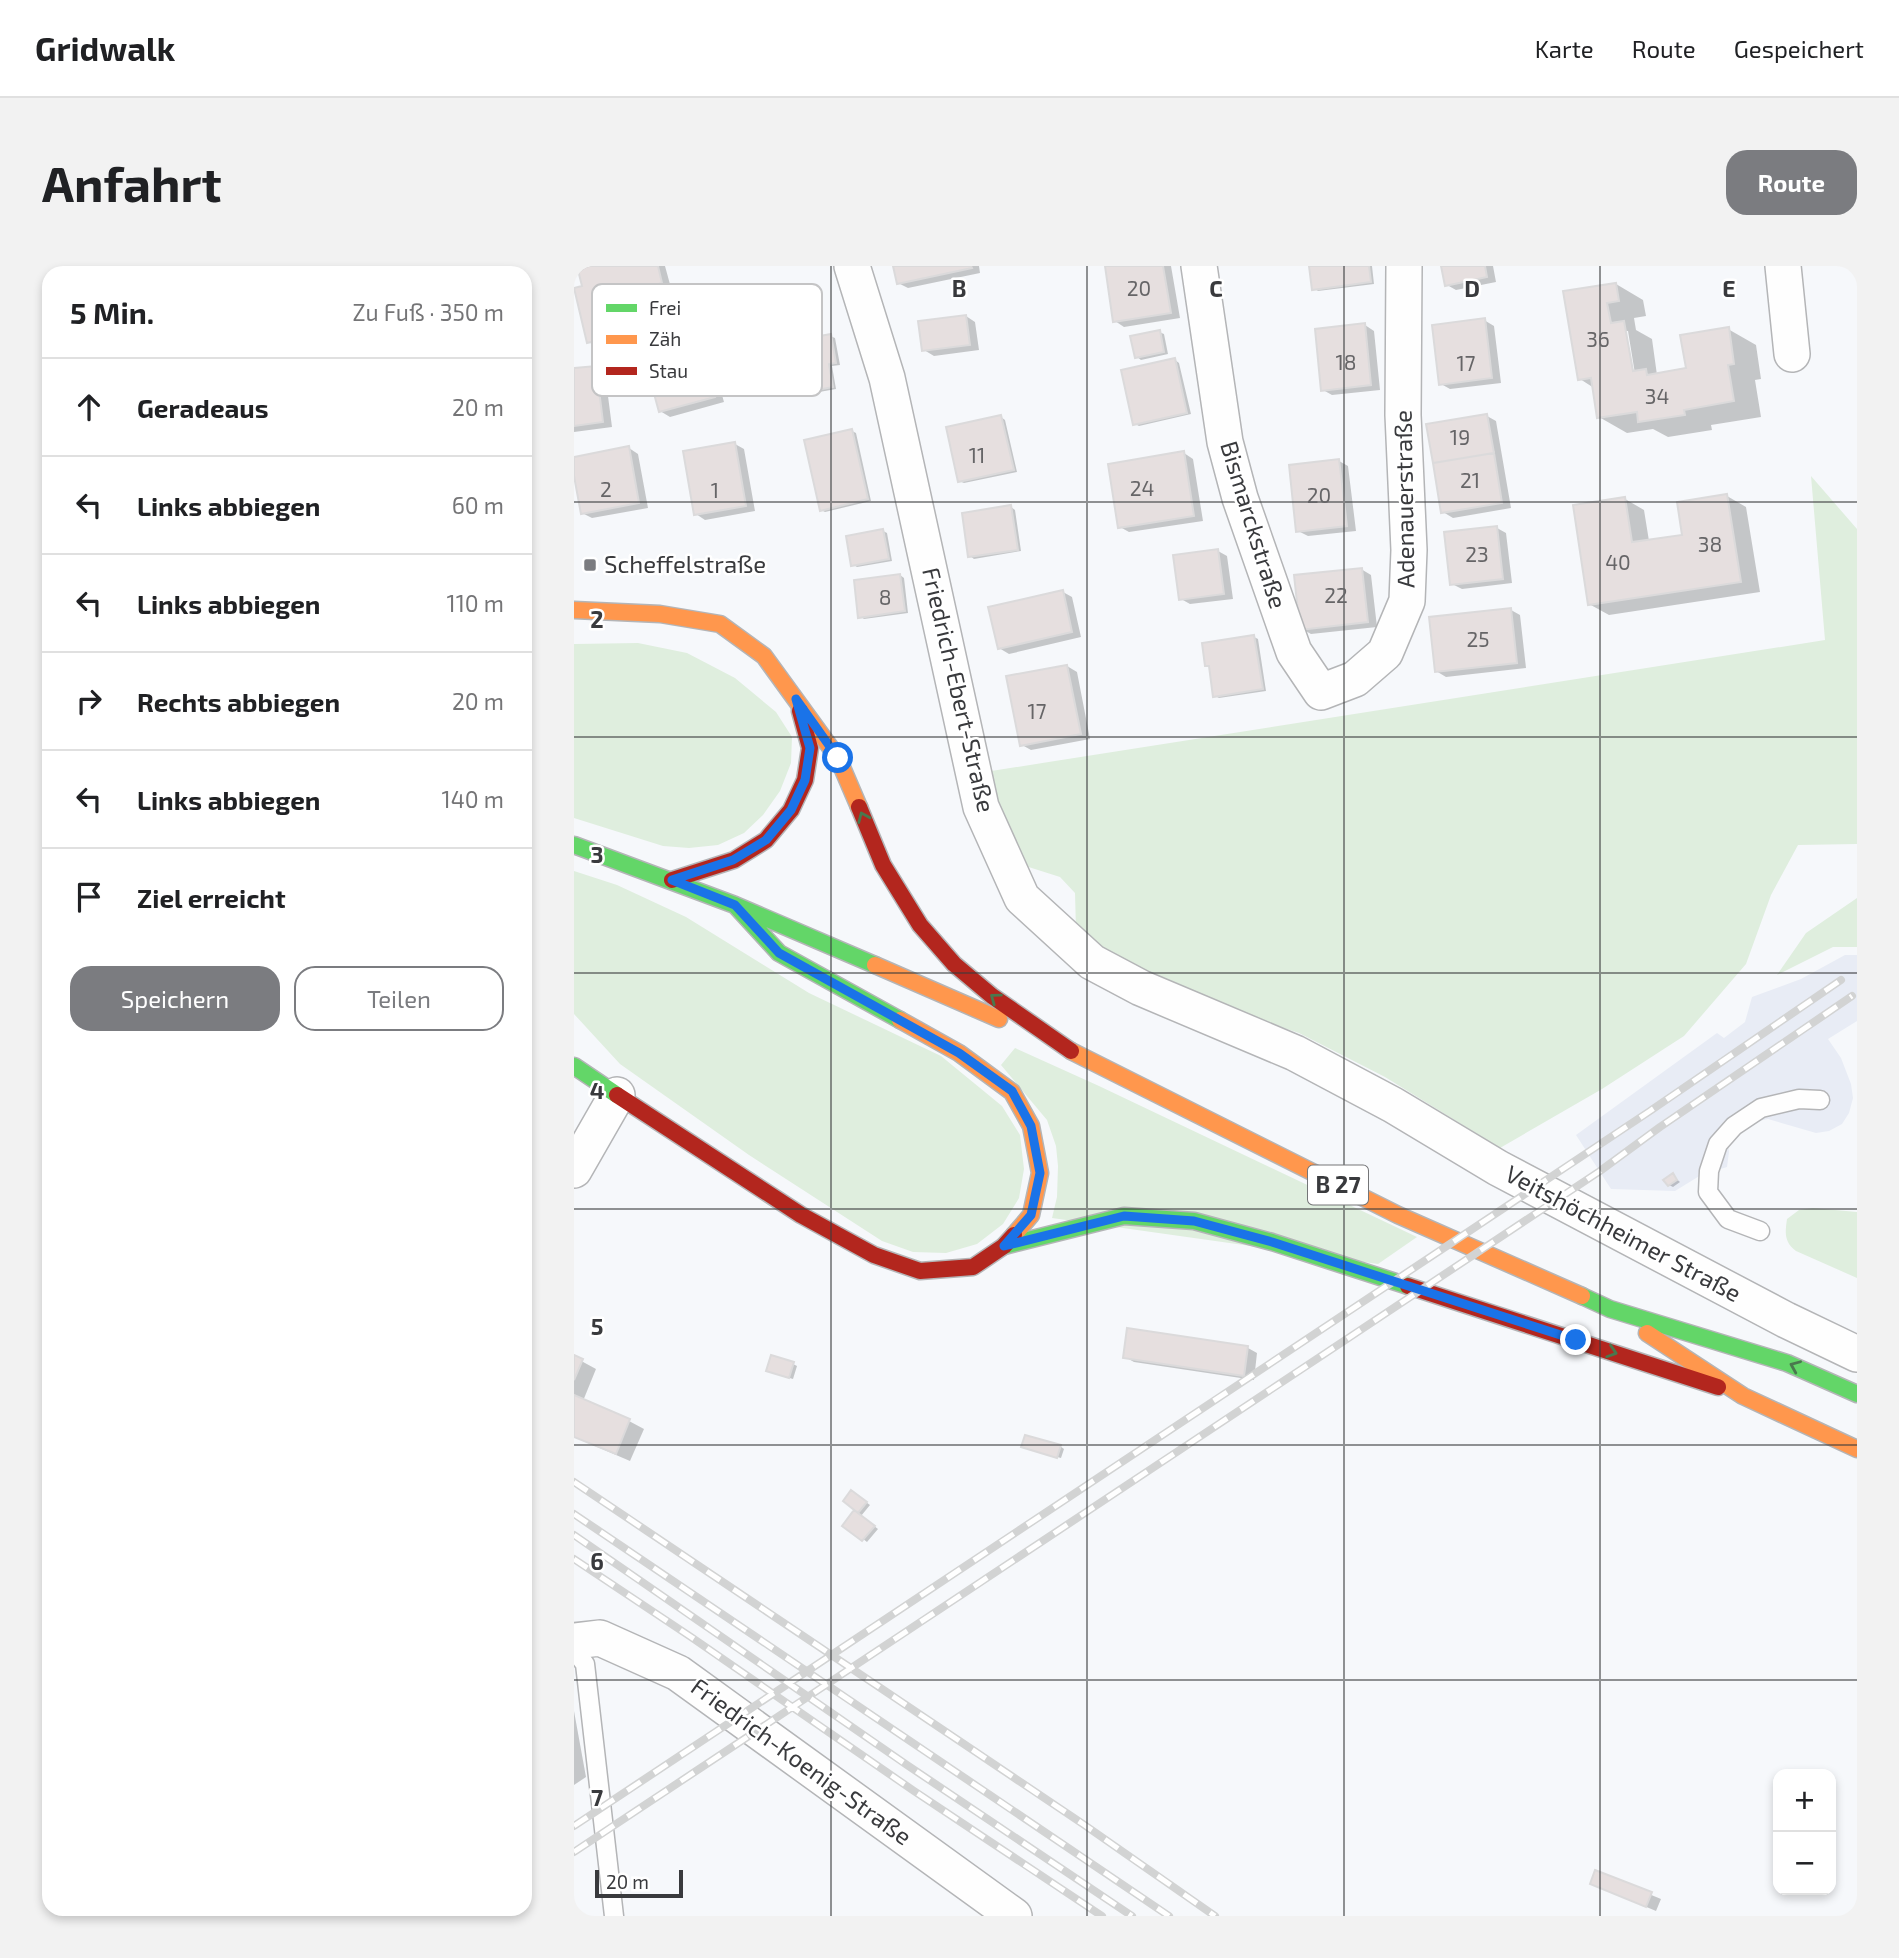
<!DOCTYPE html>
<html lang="de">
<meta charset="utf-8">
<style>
:root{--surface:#fff;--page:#f2f2f2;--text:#202124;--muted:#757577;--line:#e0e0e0;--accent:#7b7c80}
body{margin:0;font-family:"Exo 2",sans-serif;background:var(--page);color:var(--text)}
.controls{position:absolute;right:21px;bottom:21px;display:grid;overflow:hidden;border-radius:14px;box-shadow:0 4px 10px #0003}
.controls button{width:63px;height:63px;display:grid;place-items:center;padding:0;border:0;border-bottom:2px solid var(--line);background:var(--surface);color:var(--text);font:35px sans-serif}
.scale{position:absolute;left:21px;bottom:18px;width:88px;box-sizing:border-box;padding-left:7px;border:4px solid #393a3d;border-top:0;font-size:19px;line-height:24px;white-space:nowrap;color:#393a3d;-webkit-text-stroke:5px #fff;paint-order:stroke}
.stop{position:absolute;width:21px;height:21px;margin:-16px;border:5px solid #1a73e8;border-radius:50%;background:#fff}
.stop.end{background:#1a73e8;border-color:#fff;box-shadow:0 2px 7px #0008}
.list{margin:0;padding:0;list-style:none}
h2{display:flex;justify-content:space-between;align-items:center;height:91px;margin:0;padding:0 28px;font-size:30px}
h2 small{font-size:23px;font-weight:400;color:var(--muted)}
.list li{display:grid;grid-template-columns:46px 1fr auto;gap:21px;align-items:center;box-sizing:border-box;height:98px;padding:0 28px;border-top:2px solid var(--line)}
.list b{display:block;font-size:26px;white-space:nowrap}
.list em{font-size:23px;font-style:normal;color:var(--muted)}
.actions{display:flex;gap:14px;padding:21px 28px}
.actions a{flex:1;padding:16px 0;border:2px solid var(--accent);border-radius:21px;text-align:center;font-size:24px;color:var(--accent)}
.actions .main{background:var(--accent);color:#fff}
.icon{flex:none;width:38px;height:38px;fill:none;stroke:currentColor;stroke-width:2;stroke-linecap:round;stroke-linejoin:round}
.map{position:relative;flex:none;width:1283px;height:1650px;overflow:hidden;border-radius:21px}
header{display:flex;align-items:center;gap:42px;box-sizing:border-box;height:98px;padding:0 35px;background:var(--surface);border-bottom:2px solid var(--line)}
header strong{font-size:33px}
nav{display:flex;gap:38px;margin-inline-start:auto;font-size:24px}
.intro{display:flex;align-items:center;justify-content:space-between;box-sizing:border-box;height:168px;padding:0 42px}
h1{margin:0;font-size:49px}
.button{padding:18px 32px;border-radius:21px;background:var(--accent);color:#fff;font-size:24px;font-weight:700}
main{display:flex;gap:42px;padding:0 42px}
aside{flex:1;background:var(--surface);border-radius:21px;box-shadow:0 4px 10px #0003}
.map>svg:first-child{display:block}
.built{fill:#e8ecf5}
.green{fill:#dfeede}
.shadow{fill:#0003;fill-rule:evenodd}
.building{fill:#e6dfdf;stroke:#dbdadb;stroke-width:2}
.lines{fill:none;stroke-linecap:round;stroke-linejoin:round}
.lane-casing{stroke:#b4b5b7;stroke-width:21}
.street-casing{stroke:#b4b5b7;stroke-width:38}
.fast-casing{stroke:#b4b5b7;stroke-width:19}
.slow-casing{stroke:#b4b5b7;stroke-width:19}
.jam-casing{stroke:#b4b5b7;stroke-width:19}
.lane{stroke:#fefefe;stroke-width:18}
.street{stroke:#fefefe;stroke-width:35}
.fast{stroke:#63d668;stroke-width:16}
.slow{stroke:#ff974d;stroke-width:16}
.jam{stroke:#b3261e;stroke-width:16}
.rail-casing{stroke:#d2d3d3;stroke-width:8}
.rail{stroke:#fff;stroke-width:5;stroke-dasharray:16;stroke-linecap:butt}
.oneway{stroke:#4a784e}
.route{stroke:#1a73e8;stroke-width:9}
.grid{fill:none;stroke:#393a3d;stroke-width:2;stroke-opacity:0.55}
.poi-dot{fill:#7b7c80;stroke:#fff;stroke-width:2.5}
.labels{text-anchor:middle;stroke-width:5;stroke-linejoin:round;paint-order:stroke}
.number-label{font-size:21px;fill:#666567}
.shield{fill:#fff;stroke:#747577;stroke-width:2}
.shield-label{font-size:23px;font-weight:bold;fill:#393a3d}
.street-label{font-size:24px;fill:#393a3d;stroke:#fff}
.poi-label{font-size:24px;fill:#393a3d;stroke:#fff;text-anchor:start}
.key{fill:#fff;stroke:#c4c4c5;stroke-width:2}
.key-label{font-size:19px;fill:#393a3d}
.grid-label{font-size:23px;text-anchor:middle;font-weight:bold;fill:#393a3d;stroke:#fff;stroke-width:5;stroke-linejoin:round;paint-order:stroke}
</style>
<header>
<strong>Gridwalk</strong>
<nav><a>Karte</a><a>Route</a><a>Gespeichert</a></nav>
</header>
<div class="intro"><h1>Anfahrt</h1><a class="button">Route</a></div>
<main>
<aside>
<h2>5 Min.<small>Zu Fuß · 350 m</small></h2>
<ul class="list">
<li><svg class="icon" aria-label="ahead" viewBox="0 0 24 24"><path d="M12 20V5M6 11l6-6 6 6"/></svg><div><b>Geradeaus</b></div><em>20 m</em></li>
<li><svg class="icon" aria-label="left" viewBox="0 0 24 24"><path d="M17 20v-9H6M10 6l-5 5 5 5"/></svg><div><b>Links abbiegen</b></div><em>60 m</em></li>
<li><svg class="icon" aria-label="left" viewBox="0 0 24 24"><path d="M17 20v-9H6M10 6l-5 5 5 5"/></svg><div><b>Links abbiegen</b></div><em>110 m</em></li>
<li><svg class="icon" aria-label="right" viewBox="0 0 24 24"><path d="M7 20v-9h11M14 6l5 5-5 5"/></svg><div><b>Rechts abbiegen</b></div><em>20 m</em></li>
<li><svg class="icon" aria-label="left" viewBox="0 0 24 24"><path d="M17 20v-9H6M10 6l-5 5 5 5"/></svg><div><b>Links abbiegen</b></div><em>140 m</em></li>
<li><svg class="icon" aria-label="arrive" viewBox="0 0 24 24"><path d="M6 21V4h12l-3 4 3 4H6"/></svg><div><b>Ziel erreicht</b></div></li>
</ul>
<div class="actions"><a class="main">Speichern</a><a>Teilen</a></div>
</aside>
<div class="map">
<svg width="1283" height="1650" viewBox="0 0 1283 1650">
<rect width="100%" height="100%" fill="#f6f8fb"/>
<path class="built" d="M1271 689H1283V755L1254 773 1267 792 1277 818 1279 832 1275 847 1268 858 1255 865 1242 867 1194 853 1179 856 1154 875 1155 886 1153 901 1127 909 1101 925 1037 923 1002 869 1143 767 1150 772 1171 756 1178 731 1227 713Z"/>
<path class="green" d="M1237 210 1283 263V578L1224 579 1197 629 1172 698 1110 770 1028 823 926 882 811 811 725 767 612 730 549 701 502 664 501 627 486 611 442 597 411 506 1251 374Z
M64 377 113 387 161 412 202 446 218 471 217 497 206 525 189 549 170 567 144 579 115 582 89 580 0 552V378Z
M0 605 43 619 112 651 235 727 367 790 428 840 446 869 450 903 445 932 429 958 403 978 372 987 339 986 308 975 175 889 46 798 0 748Z
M1283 632V681H1259L1203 709 1232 667Z
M441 782 525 820 843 971 804 998 478 952 483 931 484 900 482 880 473 854 427 799Z
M1239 942 1283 946V1012L1222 985C1210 976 1211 967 1213 953L1225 944Z"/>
<path class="shadow" d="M5 0H91L97 22 74 28 84 67 24 82 15 76 10 21Z
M321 0H405L406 7 334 22 324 17Z
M532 0H597L606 52 550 61 541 55Z
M737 0H798L800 18 744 25 740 22Z
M869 0H919L922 16 882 24 873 19Z
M1042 18 1069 34 1072 50 1060 52 1062 64 1078 73 1083 109 1114 104 1154 63 1182 79 1187 113 1181 114 1187 151 1137 159 1138 164 1094 171 1079 163 1053 167 1025 151 1020 122 1006 113 991 27ZM1050 65H1054L1062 114H1058Z
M392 50 401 56 405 84 360 90 350 84Z
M910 54 920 60 927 117 876 123 867 118Z
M791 59 800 65 806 124 758 129 749 124Z
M585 66 590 68 594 88 567 94 563 91Z
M256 70 261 72 266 99 258 100 262 123 223 130 218 128Z
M129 89 138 94 150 136 96 151 86 145Z
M601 94 605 97 617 148 565 160 561 158Z
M21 101 31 107 38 161 0 166V104Z
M913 150 922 155 937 242 879 252 869 246Z
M427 151 431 154 443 206 390 217 385 215Z
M278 165 282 167 297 235 251 246 247 244Z
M161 178 170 183 181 245 131 254 122 248Z
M55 182 64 188 74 242 18 252 8 247 0 192Z
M610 187 619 193 629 255 555 266 546 261Z
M765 195 774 200 782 265 734 270 724 265Z
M1153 230 1172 241 1186 326 1035 349 1015 338 1051 233 1070 244 1075 275 1110 270Z
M437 241 441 244 447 285 400 293 396 290Z
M923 262 932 267 938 317 888 323 878 318Z
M309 265 313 267 318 295 283 301 278 298Z
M644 285 653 290 659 333 616 338 607 333Z
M787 303 797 309 803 361 737 368 728 363Z
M326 309 330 312 334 347 290 353 286 350Z
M489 326 498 331 507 371 435 388 425 382Z
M937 344 946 349 952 402 872 411 862 405Z
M680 371 684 373 692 425 645 432 641 430 637 402 632 399Z
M493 400 503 406 516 473 457 484 448 479Z
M1099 910 1106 916 1099 921 1095 919Z
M555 1064 674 1082 683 1087 680 1114 560 1096 551 1091Z
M0 1091 22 1103 9 1135 55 1155 70 1163 56 1195 0 1171Z
M219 1098 223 1100 219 1113 199 1107Z
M486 1180 490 1183 487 1192 454 1183Z
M282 1229 296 1239 287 1250 304 1263 293 1276 271 1259 283 1244Z
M0 1445 12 1511 0 1519Z
M1022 1606 1087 1633 1082 1645 1018 1618Z"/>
<path class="building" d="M3 0H84L88 17 66 23 75 62 13 77 0 22 8 20Z
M319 0H397L398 2 323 18Z
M531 0H589L597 47 539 56Z
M735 0H795L797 16 738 24Z
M867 0H911L913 11 871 20Z
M1042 17 1045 35 1033 37 1037 57 1050 55 1059 105 1072 103 1073 109 1112 102 1106 69 1155 61 1160 98 1154 99 1160 135 1110 144 1111 149 1064 156 1063 146 1023 152 1017 112 1004 114 989 25Z
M392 49 396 79 348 85 344 55Z
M911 52 918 112 865 119 858 59Z
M791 57 797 119 747 125 741 63Z
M586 64 590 86 561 92 556 70Z
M257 68 262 97 255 98 259 121 217 129 208 77Z
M129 87 141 131 85 146 73 102Z
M601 92 613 147 559 159 547 104Z
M22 100 29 156 0 160V102Z
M913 148 920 187 859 197 852 158Z
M427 149 440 204 384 216 372 161Z
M278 163 294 233 246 245 230 174Z
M161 176 172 240 120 249 109 185Z
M55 180 65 237 7 248 0 210V191Z
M610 185 620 250 544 262 534 198Z
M920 187 928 237 867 247 859 197Z
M765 193 773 260 722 266 715 199Z
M1153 228 1167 316 1014 339 999 239 1051 231 1058 276 1108 269 1103 236Z
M437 239 444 284 394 291 388 247Z
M923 260 929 313 876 319 870 266Z
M309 263 315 293 277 300 272 270Z
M644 283 650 328 605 334 599 289Z
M788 302 794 356 726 364 720 309Z
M326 308 331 345 284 352 280 314Z
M489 324 498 366 424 383 414 341Z
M937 342 943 397 861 406 855 351Z
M680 369 689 423 639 431 635 400H631L628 377Z
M493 399 507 468 446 480 432 410Z
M1099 907 1103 914 1094 920 1089 914Z
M553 1062 674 1080 670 1110 549 1092Z
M0 1089 9 1093 0 1114Z
M197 1089 220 1096 215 1112 192 1105Z
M0 1129 56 1153 42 1188 0 1171Z
M451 1169 487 1179 483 1192 447 1181Z
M277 1224 293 1236 284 1247 269 1235Z
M280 1244 301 1260 288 1275 268 1260Z
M1021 1604 1078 1626 1072 1641 1016 1618Z"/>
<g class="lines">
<defs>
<path id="lane" d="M1186 965 1154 953 1134 926 1135 905 1144 878 1160 860 1187 842 1225 833 1246 834
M0 1384 11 1398 40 1650"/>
<path id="street" d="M278 0 313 112 407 541 448 632 518 696 567 722 721 787 819 839 924 902 1212 1054 1283 1088
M625 0 651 176 666 232 720 386 747 426 781 413 811 387 833 335 835 284 829 149 830 0
M1209 0 1218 88
M0 904 43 829
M0 1375 26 1372 104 1407 440 1650"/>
<path id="fast" d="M0 579 161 639 301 699
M161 639 205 687 326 754
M0 800 43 829
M430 980 550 950 620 955 698 976 834 1020
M1008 1030 1036 1043 1213 1097 1283 1128"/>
<path id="slow" d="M0 344 86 348 146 358 190 390 264 492 285 541
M301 699 425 753
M326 754 385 787 438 826 457 860 466 907 457 949 440 969
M497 785 824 949 1008 1030
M1073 1067 1169 1130 1283 1183"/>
<path id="jam" d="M285 541 309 599 346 659 380 698 418 730 497 785
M98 614 160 594 192 574 217 544 231 514 236 482 226 445
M43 829 227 949 300 989 346 1005 399 1001 430 980 440 969
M834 1020 1144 1121"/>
</defs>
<use href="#lane" class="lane-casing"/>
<use href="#street" class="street-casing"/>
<use href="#fast" class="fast-casing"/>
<use href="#slow" class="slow-casing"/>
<use href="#jam" class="jam-casing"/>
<use href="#lane" class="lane"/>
<use href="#street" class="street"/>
<use href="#fast" class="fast"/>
<use href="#slow" class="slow"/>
<use href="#jam" class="jam"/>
<defs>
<path id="rail" d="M0 1216 509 1558 641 1650
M0 1248 595 1650
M0 1269 333 1499 558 1650
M0 1293 117 1371 340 1525 528 1650
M0 1560 1076 845 1267 714
M0 1586 1026 905 1086 861 1278 730"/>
</defs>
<use href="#rail" class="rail-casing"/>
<use href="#rail" class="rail"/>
</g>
<defs><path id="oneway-chevron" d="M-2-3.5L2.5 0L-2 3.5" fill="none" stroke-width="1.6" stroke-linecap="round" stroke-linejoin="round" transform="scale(1.75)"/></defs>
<g class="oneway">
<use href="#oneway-chevron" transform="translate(289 551) rotate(-113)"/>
<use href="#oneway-chevron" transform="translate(421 732) rotate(-144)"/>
<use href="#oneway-chevron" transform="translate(1038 1086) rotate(18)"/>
<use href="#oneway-chevron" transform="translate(1221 1100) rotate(-157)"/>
</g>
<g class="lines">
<path class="route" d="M264 492 222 433 236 482 231 514 217 544 192 574 159 594 98 614 161 639 205 687 385 787 438 825 457 860 466 907 457 949 430 980 550 950 620 955 698 976 1002 1074"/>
</g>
<path class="grid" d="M257 0V1650M513 0V1650M770 0V1650M1026 0V1650M0 236H1283M0 471H1283M0 707H1283M0 943H1283M0 1179H1283M0 1414H1283"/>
<rect class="poi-dot" x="9" y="292" width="14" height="14" rx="3.5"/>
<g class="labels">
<g class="number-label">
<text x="565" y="30">20</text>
<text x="1024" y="81">36</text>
<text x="772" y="104">18</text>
<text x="892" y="105">17</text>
<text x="1083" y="138">34</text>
<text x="886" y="179">19</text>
<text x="403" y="197">11</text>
<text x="896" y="222">21</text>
<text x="568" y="230">24</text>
<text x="32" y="231">2</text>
<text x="141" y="232">1</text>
<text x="745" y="237">20</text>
<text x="1136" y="286">38</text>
<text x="903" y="296">23</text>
<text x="1044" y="304">40</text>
<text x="762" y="337">22</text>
<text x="311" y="339">8</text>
<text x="904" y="381">25</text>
<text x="463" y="453">17</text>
</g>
<rect class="shield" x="734" y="899.5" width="60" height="39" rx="5"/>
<g class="shield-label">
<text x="764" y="927">B 27</text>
</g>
<g class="street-label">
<text transform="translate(831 233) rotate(-91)" y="8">Adenauerstraße</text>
<text transform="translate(679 259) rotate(73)" y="8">Bismarckstraße</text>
<text transform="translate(384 424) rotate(77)" y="8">Friedrich-Ebert-Straße</text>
<text transform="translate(1049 968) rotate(28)" y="8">Veitshöchheimer Straße</text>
<text transform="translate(227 1496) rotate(36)" y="8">Friedrich-Koenig-Straße</text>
</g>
<g class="poi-label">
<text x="30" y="307">Scheffelstraße</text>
</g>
</g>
<rect x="18" y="18" width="230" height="112" rx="10" class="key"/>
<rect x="32" y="38" width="31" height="8" fill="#63d668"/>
<rect x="32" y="69" width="31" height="9" fill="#ff974d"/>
<rect x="32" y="101" width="31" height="8" fill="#b3261e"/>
<g class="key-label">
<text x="75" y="49">Frei</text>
<text x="75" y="80">Zäh</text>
<text x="75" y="112">Stau</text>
</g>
<g class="grid-label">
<text x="385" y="31">B</text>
<text x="642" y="31">C</text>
<text x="898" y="31">D</text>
<text x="1155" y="31">E</text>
<text x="23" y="362">2</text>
<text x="23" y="597">3</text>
<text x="23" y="833">4</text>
<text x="23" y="1069">5</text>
<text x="23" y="1304">6</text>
<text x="23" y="1540">7</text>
</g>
</svg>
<div class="controls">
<button>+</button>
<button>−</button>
</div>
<div class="scale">20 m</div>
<div class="stop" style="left:264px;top:492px"></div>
<div class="stop end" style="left:1002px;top:1074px"></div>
</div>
</main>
